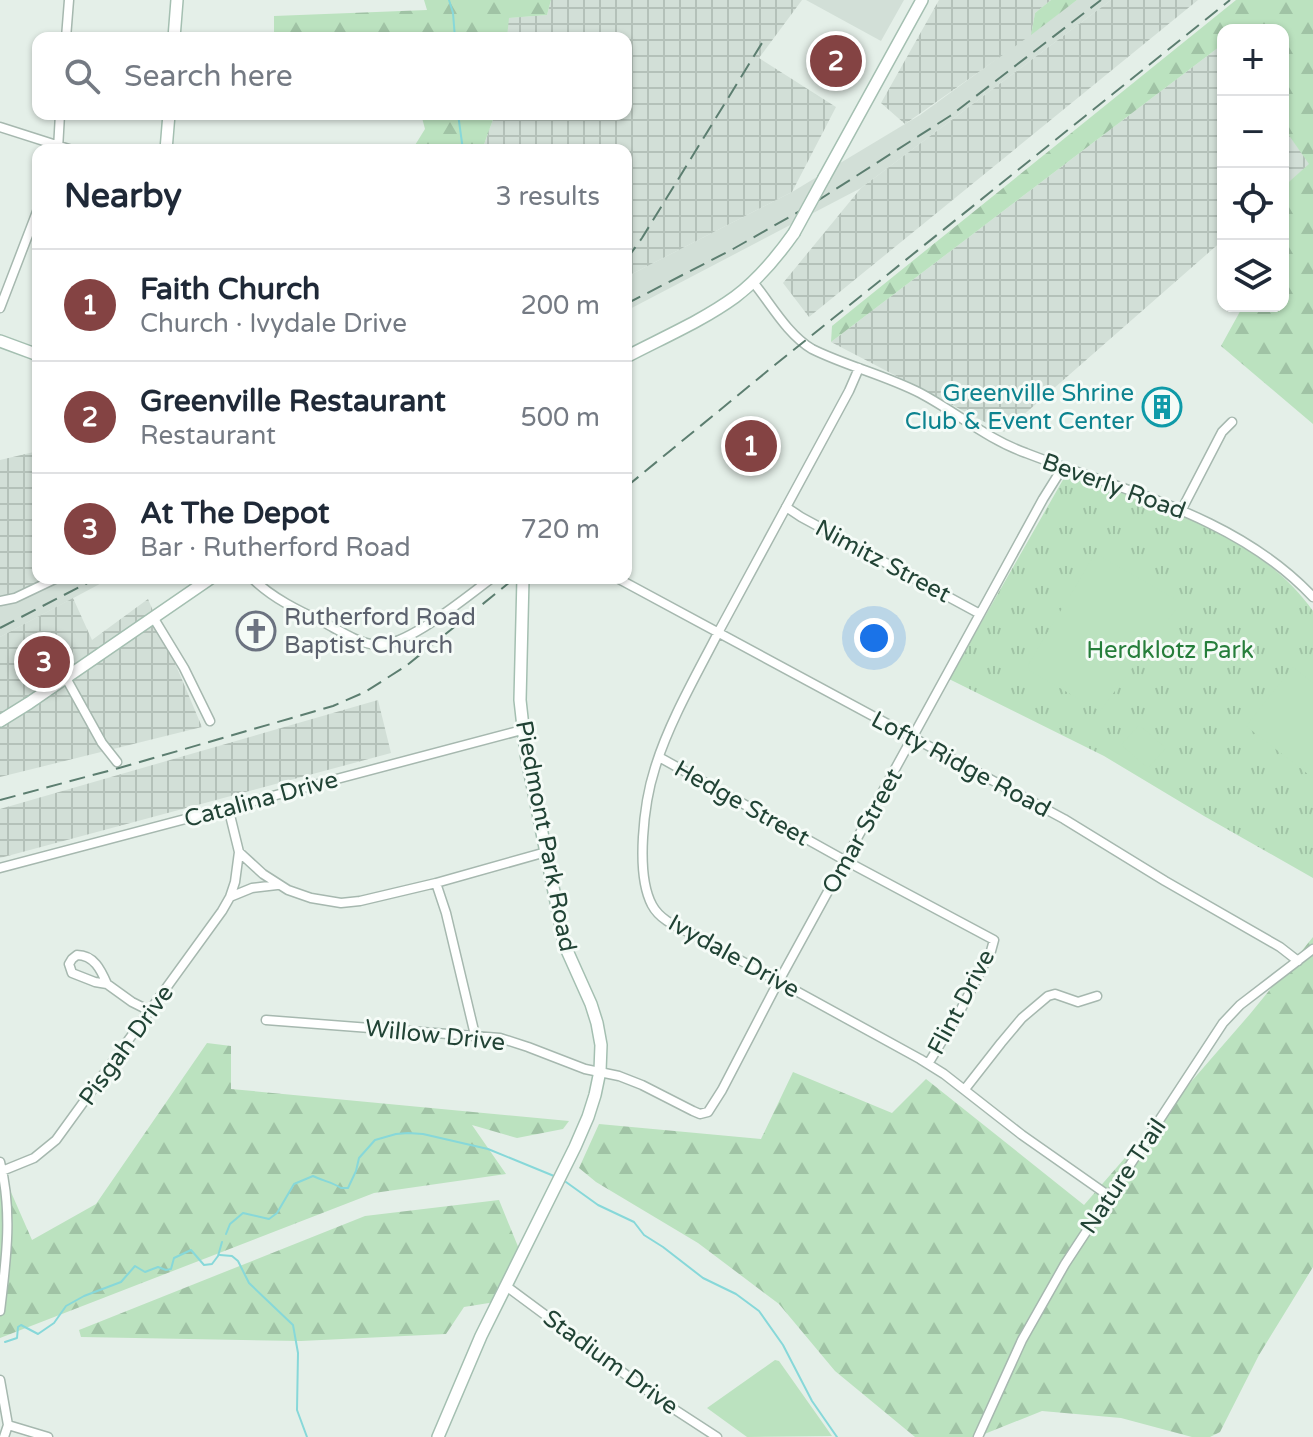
<!DOCTYPE html>
<meta charset="utf-8">
<style>
:root{--surface:#fff;--page:#f2f2f3;--text:#1f2937;--muted:#747a83;--line:#e0e1e3;--accent:#844343}
body{margin:0;font-family:"Varela Round",sans-serif;background:var(--page);color:var(--text)}
.controls{position:absolute;right:24px;top:24px;display:grid;overflow:hidden;border-radius:16px;box-shadow:0 2px 6px #0004}
.controls button{width:72px;height:72px;display:grid;place-items:center;padding:0;border:0;border-bottom:2px solid var(--line);background:var(--surface);color:var(--text);font:40px sans-serif}
.you{position:absolute;left:874px;top:638px;width:28px;height:28px;margin:-20px;border:6px solid #fff;border-radius:50%;background:#1a73e8;box-shadow:0 0 0 12px #1a73e833}
.badge{display:grid;place-items:center;width:52px;height:52px;border-radius:50%;background:var(--accent);color:#fff;font-size:26px;font-weight:700}
.pin{position:absolute;translate:-50% -50%;border:4px solid #fff;box-shadow:0 2px 8px #0006}
.list{margin:0;padding:0;list-style:none}
h2{display:flex;justify-content:space-between;align-items:center;height:104px;margin:0;padding:0 32px;font-size:34px}
h2 small{font-size:26px;font-weight:400;color:var(--muted)}
.list li{display:grid;grid-template-columns:52px 1fr auto;gap:24px;align-items:center;box-sizing:border-box;height:112px;padding:0 32px;border-top:2px solid var(--line)}
.list b{display:block;font-size:30px;white-space:nowrap}
.list p{margin:0;font-size:26px;white-space:nowrap;color:var(--muted)}
.list em{font-size:26px;font-style:normal;color:var(--muted)}
.icon{flex:none;width:44px;height:44px;fill:none;stroke:currentColor;stroke-width:2;stroke-linecap:round;stroke-linejoin:round}
.map{position:relative;flex:none;width:1313px;height:1437px;overflow:hidden}
.search{position:absolute;background:var(--surface);box-shadow:0 2px 6px #0004;left:32px;top:32px;width:600px;height:88px;display:flex;align-items:center;gap:20px;box-sizing:border-box;padding:0 28px;border-radius:16px;color:var(--muted);font-size:30px}
.panel{position:absolute;background:var(--surface);box-shadow:0 2px 6px #0004;left:32px;top:144px;width:600px;height:440px;border-radius:16px}
.map>svg:first-child{display:block}
.built{fill:#d2dfd7}
.industrial{fill:url(#industrial-grid)}
.forest{fill:url(#forest-firs)}
.park{fill:url(#park-tufts)}
.pitch{fill:#bbe2bf}
.lines{fill:none;stroke-linecap:round;stroke-linejoin:round}
.stream{stroke:#87d8d9;stroke-width:2}
.street-casing{stroke:#a6b8af;stroke-width:11}
.secondary-casing{stroke:#a4bfb1;stroke-width:14}
.street{stroke:#fff;stroke-width:8}
.secondary{stroke:#fff;stroke-width:11}
.rail{stroke:#5c7e70;stroke-width:2;stroke-dasharray:16 8;stroke-linecap:butt}
.secondary-bridge-casing{stroke:#a4bfb1;stroke-width:14;stroke-linecap:butt}
.secondary-bridge{stroke:#fff;stroke-width:11}
.labels{text-anchor:middle;stroke-width:6;stroke-linejoin:round;paint-order:stroke}
.culture-label{font-size:24px;fill:#0d838f;stroke:#f5fbf7;text-anchor:end}
.street-label{font-size:24px;fill:#214335;stroke:#f5fbf7}
.worship-label{font-size:24px;fill:#5b616d;stroke:#f5fbf7;text-anchor:start}
.park-label{font-size:24px;fill:#267e3b;stroke:#f5fbf7}
</style>
<div class="map">
<svg width="1313" height="1437" viewBox="0 0 1313 1437">
<defs>
<pattern id="industrial-grid" width="8" height="8" patternUnits="userSpaceOnUse" patternTransform="scale(2)"><rect width="8" height="8" fill="#d2dfd7"/><path d="M0 4h8M4 0v8" fill="none" stroke="#b4c1b9"/></pattern>
<pattern id="forest-firs" width="22" height="20" patternUnits="userSpaceOnUse" patternTransform="scale(2)"><rect width="22" height="20" fill="#bbe2bf"/><path d="M5 1l3.5 6h-7zM16 11l3.5 6h-7z" fill="#a0c3a5"/></pattern>
<pattern id="park-tufts" width="24" height="20" patternUnits="userSpaceOnUse" patternTransform="scale(2)"><rect width="24" height="20" fill="#bbe2bf"/><path d="M3 7l-1-3M5 7V3M7 7l1-3M15 17l-1-3M17 17v-4M19 17l1-3" fill="none" stroke="#a0c3a5"/></pattern>
</defs>
<rect width="100%" height="100%" fill="#e4efe8"/>
<path class="built" d="M806 0H904L881 41Z
M1077 0H1111L861 188 626 311V277L792 192 920 115Z
M52 578H111L0 637V604Z"/>
<path class="industrial" d="M551 0H802L759 58 836 107 792 192 626 277V150H482L495 114H626V38H507L508 18 547 15Z
M939 0H1051L1035 13 1031 35 905 124 881 103Z
M1111 0H1198L809 317 783 283 861 188Z
M1223 44V240L1004 432 831 342Z
M1283 127 1310 164 1283 187Z
M38 451V578H52L0 604V460Z
M73 598 92 640 148 599 202 727 0 777V637Z
M378 700 391 753 0 858V809Z"/>
<path class="forest" d="M424 0H551L547 15 509 18 507 38H274V16L427 10Z
M1051 0H1077L1031 35 1035 13Z
M1236 0H1313V424L1221 346 1243 306H1283V187L1309 164 1283 127V30H1223V44L831 342 832 326Z
M421 114H495L482 150H412L425 129Z
M1313 937V1267L1259 1355 1220 1432 1210 1437H1192L1121 1418 1042 1411 977 1437H915L835 1371 779 1304 698 1243 596 1182 579 1168 599 1124 761 1139 793 1072 892 1113 926 1079 1084 1205 1250 1014Z
M207 1043 231 1046V1089L569 1121 563 1129 517 1138 472 1125 506 1174 374 1193 0 1338V1167L32 1240 96 1204Z
M499 1200 519 1249 495 1302 464 1307 446 1334 301 1341 81 1337 79 1330 365 1216Z"/>
<path class="park" d="M1074 475C1159 507 1258 534 1313 611V878L1204 816 1104 756 949 679 1064 478Z"/>
<path class="pitch" d="M1100 556 1177 600V608L1100 711 1030 671 1028 665 1093 557Z
M1293 667 1313 683V778L1246 726Z
M1139 725 1166 748 1148 768 1121 745Z
M775 1360 779 1361 832 1436 747 1437 707 1408Z"/>
<g class="lines">
<path class="stream" d="M449 0 453 13 455 38
M458 114 463 150
M566 1182 598 1205 634 1222 644 1235 663 1247 703 1278 736 1294 759 1311 783 1345 812 1401 837 1437
M226 1234 230 1224 243 1213 269 1219 277 1213 294 1184 313 1176C323 1181 332 1182 341 1188H348L356 1171 359 1158 375 1140 396 1134 408 1133 423 1134 488 1149 554 1176
M220 1255 232 1256 238 1261 249 1283 293 1325 298 1353 297 1410 307 1437
M5 1342 17 1338 18 1327 21 1325 38 1334 54 1323 66 1306 84 1296 121 1282 135 1266 145 1272 158 1267 166 1270 171 1269 174 1258 191 1250 204 1265 212 1264 218 1256 222 1242"/>
<defs>
<path id="street" d="M66 38 69 0
M0 127 72 150
M58 149 60 114
M753 282C771 304 787 334 812 349 846 366 885 375 920 393 956 412 987 439 1026 453 1126 492 1237 516 1313 597
M0 308 38 209
M859 368 849 391C806 471 762 551 719 631 697 674 669 722 655 768 644 802 635 873 652 905 661 922 681 928 696 936L920 1059 944 1074 1022 1135 1109 1196
M786 507 801 517 980 614
M1182 509 1222 432 1232 422
M252 578C272 598 299 611 325 623 340 631 358 643 376 645 406 648 467 596 492 578
M617 578 1064 819 1165 881 1280 947 1298 961
M0 601 15 598 57 578
M153 617 184 668 210 721
M66 678 102 743 117 762
M659 757 846 861 994 940 991 951 958 1015 928 1064
M228 807 239 852 235 882 230 897
M239 852 263 874 288 890 311 898 341 903 360 901 436 883 546 852
M0 868 522 730
M436 883 446 913 475 1035
M77 955C94 955 101 970 107 984L95 982 72 973 69 964 72 959Z
M107 984 132 1002 150 1011
M266 1020 500 1038 528 1047 585 1069 619 1076 642 1085 693 1111 700 1114 708 1112 722 1090 774 990 1043 499 1063 467
M965 1089 1001 1043 1022 1018 1048 996 1055 994 1078 1002 1097 996
M0 1162C13 1211 6 1261 0 1311
M2 1171 34 1158 56 1140 222 911 230 897 252 888 277 885
M506 1286 660 1400 717 1437
M0 1380 8 1425 4 1437
M8 1425 48 1437
M978 1437 1022 1340 1065 1264 1223 1023 1240 1005 1313 949"/>
<path id="secondary" d="M174 38 177 0
M166 150 169 114
M824 178 922 0
M0 341 38 355
M626 357C662 338 702 321 735 297 759 279 777 257 794 233
M0 721 29 703 211 578
M438 1437 481 1336 575 1147 588 1117 595 1095 600 1071 601 1045 597 1023 591 1004 565 946 526 754 520 700 523 578"/>
</defs>
<use href="#street" class="street-casing"/>
<use href="#secondary" class="secondary-casing"/>
<use href="#street" class="street"/>
<use href="#secondary" class="secondary"/>
<path class="rail" d="M626 260 642 238 762 43
M626 304 733 249 814 203 950 116 1101 0
M626 487 776 364 1230 0
M0 628 97 578
M0 800 119 768 333 706 365 692 406 666 515 578"/>
<defs>
<path id="secondary-bridge" d="M794 233 824 178"/>
</defs>
<use href="#secondary-bridge" class="secondary-bridge-casing"/>
<use href="#secondary-bridge" class="secondary-bridge"/>
</g>
<defs>
<symbol id="building-ring" viewBox="-11 -11 22 22"><circle r="9.5" fill="#f5fbf7" stroke="#0f9aa8" stroke-width="1.5"/><path d="M-4-6H4V6H1V3H-1V6H-4ZM-2.5-4.3h1.7v1.8h-1.7ZM.8-4.3h1.7v1.8H.8ZM-2.5-1h1.7V.8h-1.7ZM.8-1h1.7V.8H.8Z" fill="#0f9aa8"/></symbol>
<symbol id="church-ring" viewBox="-11 -11 22 22"><circle r="9.5" fill="#f5fbf7" stroke="#6b7280" stroke-width="1.5"/><path d="M-1.2-6h2.4v3.5h3.3v2.4h-3.3V6h-2.4V-.1h-3.3v-2.4h3.3Z" fill="#6b7280"/></symbol>
</defs>
<g fill-rule="evenodd">
<use href="#building-ring" x="1140" y="385" width="44" height="44"/>
<use href="#church-ring" x="234" y="609" width="44" height="44"/>
</g>
<g class="labels">
<g class="culture-label">
<text x="1134" y="401">Greenville Shrine<tspan x="1134" dy="28">Club &amp; Event Center</tspan></text>
</g>
<g class="street-label">
<text transform="translate(1114 486) rotate(20)" y="8">Beverly Road</text>
<text transform="translate(883 561) rotate(28)" y="8">Nimitz Street</text>
<text transform="translate(961 764) rotate(28)" y="8">Lofty Ridge Road</text>
<text transform="translate(261 799) rotate(-15)" y="8">Catalina Drive</text>
<text transform="translate(742 803) rotate(29)" y="8">Hedge Street</text>
<text transform="translate(862 831) rotate(-61)" y="8">Omar Street</text>
<text transform="translate(546 836) rotate(79)" y="8">Piedmont Park Road</text>
<text transform="translate(734 956) rotate(29)" y="8">Ivydale Drive</text>
<text transform="translate(961 1002) rotate(-62)" y="8">Flint Drive</text>
<text transform="translate(435 1035) rotate(6)" y="8">Willow Drive</text>
<text transform="translate(126 1045) rotate(-54)" y="8">Pisgah Drive</text>
<text transform="translate(1123 1176) rotate(-56)" y="8">Nature Trail</text>
<text transform="translate(611 1362) rotate(36)" y="8">Stadium Drive</text>
</g>
<g class="worship-label">
<text x="284" y="625">Rutherford Road<tspan x="284" dy="28">Baptist Church</tspan></text>
</g>
<g class="park-label">
<text x="1170" y="658">Herdklotz Park</text>
</g>
</g>
</svg>
<div class="controls">
<button>+</button>
<button>−</button>
<button><svg class="icon" aria-label="locate" viewBox="0 0 24 24"><circle cx="12" cy="12" r="6"/><path d="M12 2v4M12 18v4M2 12h4M18 12h4"/></svg></button>
<button><svg class="icon" aria-label="layers" viewBox="0 0 24 24"><path d="M12 4l9 5-9 5-9-5zM3 14l9 5 9-5"/></svg></button>
</div>
<div class="you"></div>
<div class="pin badge" style="left:751px;top:446px">1</div>
<div class="pin badge" style="left:836px;top:61px">2</div>
<div class="pin badge" style="left:44px;top:662px">3</div>
<div class="search"><svg class="icon" aria-label="search" viewBox="0 0 24 24"><circle cx="10" cy="10" r="6"/><path d="M15 15l6 6"/></svg>Search here</div>
<section class="panel">
<h2>Nearby<small>3 results</small></h2>
<ul class="list">
<li><span class="badge">1</span><div><b>Faith Church</b><p>Church · Ivydale Drive</p></div><em>200 m</em></li>
<li><span class="badge">2</span><div><b>Greenville Restaurant</b><p>Restaurant</p></div><em>500 m</em></li>
<li><span class="badge">3</span><div><b>At The Depot</b><p>Bar · Rutherford Road</p></div><em>720 m</em></li>
</ul>
</section>
</div>
